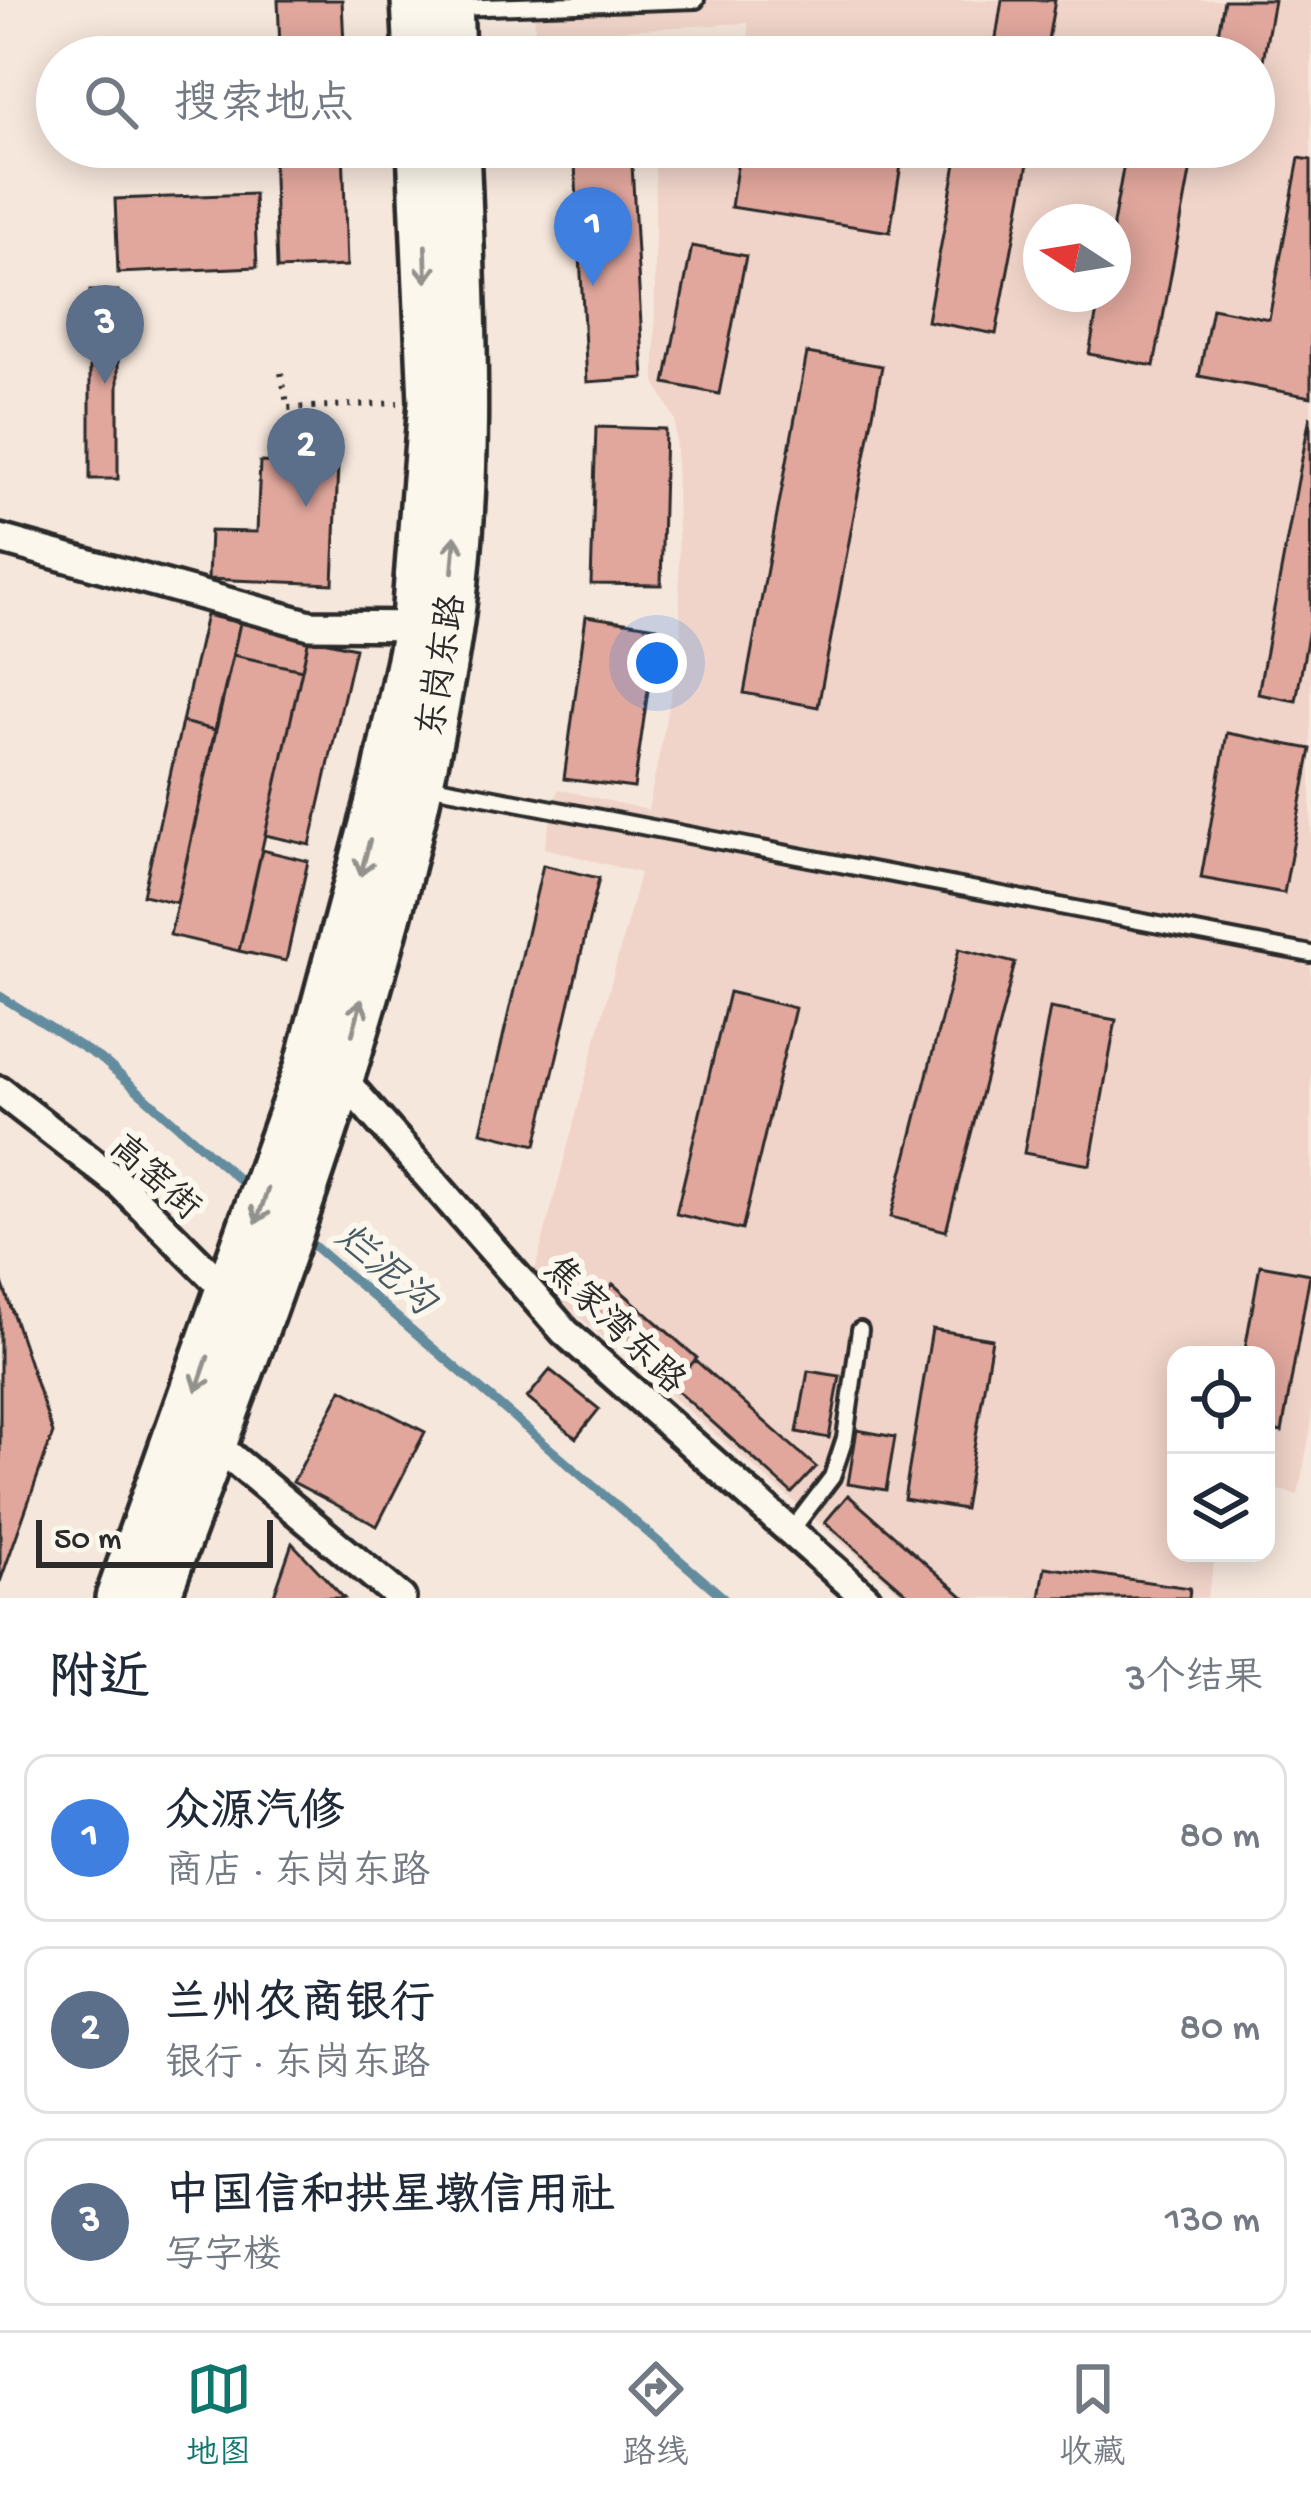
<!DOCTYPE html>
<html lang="zh">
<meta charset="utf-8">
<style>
:root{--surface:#fff;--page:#f6f6f7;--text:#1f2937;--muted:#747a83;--line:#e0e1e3;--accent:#0f766e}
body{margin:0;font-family:"Gochi Hand","LXGW WenKai TC",sans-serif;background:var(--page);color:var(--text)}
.controls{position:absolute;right:36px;bottom:36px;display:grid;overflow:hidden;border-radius:24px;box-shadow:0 6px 30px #0003}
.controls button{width:108px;height:108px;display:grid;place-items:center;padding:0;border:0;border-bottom:3px solid var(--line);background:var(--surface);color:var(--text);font:60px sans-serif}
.compass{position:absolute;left:1023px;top:204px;width:108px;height:108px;border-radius:50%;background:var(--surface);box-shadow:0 6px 30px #0003;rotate:282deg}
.scale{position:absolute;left:36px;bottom:30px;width:237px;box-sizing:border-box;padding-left:12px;border:6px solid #2b2b2b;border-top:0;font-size:33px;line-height:42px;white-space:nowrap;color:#2b2b2b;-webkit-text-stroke:9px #fbf7ec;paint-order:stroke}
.you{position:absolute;left:657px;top:663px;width:42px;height:42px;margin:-30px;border:9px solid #fff;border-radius:50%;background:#1a73e8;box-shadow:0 0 0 18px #1a73e833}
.badge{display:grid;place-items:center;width:78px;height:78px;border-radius:50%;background:var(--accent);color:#fff;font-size:39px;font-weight:700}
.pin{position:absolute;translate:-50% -99px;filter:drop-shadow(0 3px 6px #0008)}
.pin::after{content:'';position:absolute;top:63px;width:42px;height:36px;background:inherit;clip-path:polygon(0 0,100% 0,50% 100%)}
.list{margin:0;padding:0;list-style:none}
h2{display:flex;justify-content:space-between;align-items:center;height:156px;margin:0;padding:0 48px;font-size:51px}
h2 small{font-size:39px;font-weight:400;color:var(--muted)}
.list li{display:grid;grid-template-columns:78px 1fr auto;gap:36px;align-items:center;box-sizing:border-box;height:168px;margin:0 24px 24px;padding:0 24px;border:3px solid var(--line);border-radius:24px}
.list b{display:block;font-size:45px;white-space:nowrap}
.list p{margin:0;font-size:39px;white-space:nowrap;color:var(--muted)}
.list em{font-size:39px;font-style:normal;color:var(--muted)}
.icon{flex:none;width:66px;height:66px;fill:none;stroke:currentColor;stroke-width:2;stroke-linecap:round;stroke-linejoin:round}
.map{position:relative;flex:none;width:1311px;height:1598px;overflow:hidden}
.search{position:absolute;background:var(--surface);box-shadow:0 6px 30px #0003;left:36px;right:36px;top:36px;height:132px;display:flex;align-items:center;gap:30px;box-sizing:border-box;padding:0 42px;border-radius:66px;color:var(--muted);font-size:45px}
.sheet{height:732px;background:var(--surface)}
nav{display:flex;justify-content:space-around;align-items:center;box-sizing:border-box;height:168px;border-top:3px solid var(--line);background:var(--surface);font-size:33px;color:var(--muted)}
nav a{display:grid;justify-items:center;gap:6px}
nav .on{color:var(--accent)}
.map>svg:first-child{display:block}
.built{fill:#f0d4c9;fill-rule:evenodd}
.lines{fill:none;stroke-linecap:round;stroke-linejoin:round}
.stream{stroke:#648c9e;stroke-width:9}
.building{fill:#e1a79d;stroke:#2b2b2b;stroke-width:3}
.service-casing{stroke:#2b2b2b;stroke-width:22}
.minor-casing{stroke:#2b2b2b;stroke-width:36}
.primary-casing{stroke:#2b2b2b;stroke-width:54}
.path{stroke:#2b2b2b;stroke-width:6;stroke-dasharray:3 9;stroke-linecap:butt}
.service{stroke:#fbf7ec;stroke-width:14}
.minor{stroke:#fbf7ec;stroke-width:27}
.primary{stroke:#fbf7ec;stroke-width:45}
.oneway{stroke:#93918c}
.labels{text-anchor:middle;stroke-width:12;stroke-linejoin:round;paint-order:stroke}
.street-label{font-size:36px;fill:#2b2b2b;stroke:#fbf7ec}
.water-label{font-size:39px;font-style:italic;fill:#485b65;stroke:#fbf7ec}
</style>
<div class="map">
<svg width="1311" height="1598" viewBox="0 0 1311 1598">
<rect width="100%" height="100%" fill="#f6e7dc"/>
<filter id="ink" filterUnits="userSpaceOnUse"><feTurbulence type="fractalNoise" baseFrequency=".00833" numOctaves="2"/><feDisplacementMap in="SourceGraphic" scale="24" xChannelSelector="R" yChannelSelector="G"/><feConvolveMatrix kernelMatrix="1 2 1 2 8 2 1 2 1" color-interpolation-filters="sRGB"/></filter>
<g filter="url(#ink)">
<path class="built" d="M534 0H1311V1428L1298 1495 1266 1487V1355H1176V1553H1216L1207 1598H906L533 1277 640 873 544 848 558 789 648 810 681 643 675 420 655 382V147H1254V57H750L748 23 535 35ZM1041 222H1113V294H1041Z"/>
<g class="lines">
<path class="stream" d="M0 996 104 1061 252 1191
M300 1234 724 1598"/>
</g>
<path class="building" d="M278 0H342L344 46 280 48Z
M1002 0H1055L1045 57H993Z
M1224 0H1274L1255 104 1254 57H1214Z
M706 39 707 57H630L629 44Z
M273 147H343L347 266 277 269Z
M574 147H631L644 378 587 382Z
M740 147H904L890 232 731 207Z
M959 147H1031L996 334 927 321Z
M1127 147 1194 151 1154 366 1089 354 1100 294H1113V224Z
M1299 158 1311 160V397L1199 376 1212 308 1269 319Z
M254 194 257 267 118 273 115 199Z
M692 246 746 256 719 394 665 383Z
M90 291H118V479H90Z
M807 353 882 366 818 707 744 693Z
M1310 416 1311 618 1296 701 1258 694Z
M596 427 665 429 661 585 591 584Z
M260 462 338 465 333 584 208 579 210 531 257 532Z
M206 615 240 623 215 730 182 722Z
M586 616 657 627 634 788 564 779Z
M240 623 309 638 302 670 233 655Z
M309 638 355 648 310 845 265 835Z
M233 655 302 670 239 951 170 935Z
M182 722 215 730 177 903 143 895Z
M1227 733 1311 749 1284 893 1201 878Z
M262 850 308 861 286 961 239 951Z
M543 865 599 878 536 1145 481 1132Z
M959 949 1015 963 946 1231 891 1217Z
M729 992 795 1008 742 1230 676 1214Z
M1050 1008 1116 1020 1090 1165 1024 1153Z
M1260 1265 1310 1274 1282 1432 1266 1429V1355H1244Z
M0 1276 53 1433 0 1582Z
M613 1284 697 1358 672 1386 588 1313Z
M932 1329 992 1339 964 1509 904 1499Z
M695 1360 816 1467 792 1493 672 1386Z
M550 1370 599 1409 576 1438 527 1398Z
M808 1371 840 1376 829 1438 797 1432Z
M342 1389 425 1432 377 1526 293 1482Z
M857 1430 895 1437 886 1490 848 1484Z
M848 1495 965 1598H912L825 1522Z
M292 1543 344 1598H273Z
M1045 1567 1190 1588 1189 1598H1040Z"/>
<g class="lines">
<defs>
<path id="service" d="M454 8 696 0
M427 785 1311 954
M791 1531 832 1477 845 1438 860 1330"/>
<path id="minor" d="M0 539 310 625 428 626
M341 1077 565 1332 866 1598
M0 1091 120 1184 234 1298
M214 1443 401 1598"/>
<path id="primary" d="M415 0 418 57
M449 0 451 57
M119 1598 308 1068 386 776 413 645 432 402 421 147
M156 1598C270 1291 391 978 445 654 473 486 463 316 456 147"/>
</defs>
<use href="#service" class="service-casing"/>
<use href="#minor" class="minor-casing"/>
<use href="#primary" class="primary-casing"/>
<path class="path" d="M281 373 288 408 398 403"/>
<use href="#service" class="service"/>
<use href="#minor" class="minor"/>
<use href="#primary" class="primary"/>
</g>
<defs><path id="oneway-shaft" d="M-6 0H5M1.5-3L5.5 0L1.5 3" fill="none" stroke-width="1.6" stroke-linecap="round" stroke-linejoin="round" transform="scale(3)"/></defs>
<g class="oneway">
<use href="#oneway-shaft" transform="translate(426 264) rotate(88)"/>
<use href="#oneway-shaft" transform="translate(454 554) rotate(-85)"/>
<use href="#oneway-shaft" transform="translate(365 858) rotate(105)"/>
<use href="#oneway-shaft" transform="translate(357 1017) rotate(-75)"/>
<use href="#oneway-shaft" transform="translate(262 1206) rotate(109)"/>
<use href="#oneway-shaft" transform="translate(202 1374) rotate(109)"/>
</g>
</g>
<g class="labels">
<g class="street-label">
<text transform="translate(439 665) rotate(-81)" y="13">东岗东路</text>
<text transform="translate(157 1175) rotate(42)" y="13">高窑街</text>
<text transform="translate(617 1323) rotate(44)" y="13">焦家湾东路</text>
</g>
<g class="water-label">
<text transform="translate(387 1267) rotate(41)" y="14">烂泥沟</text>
</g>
</g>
</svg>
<div class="controls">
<button><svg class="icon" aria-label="locate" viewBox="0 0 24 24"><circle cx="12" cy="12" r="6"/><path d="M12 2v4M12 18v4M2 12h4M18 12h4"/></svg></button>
<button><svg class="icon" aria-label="layers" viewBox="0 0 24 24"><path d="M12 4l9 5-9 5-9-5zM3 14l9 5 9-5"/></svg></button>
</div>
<svg class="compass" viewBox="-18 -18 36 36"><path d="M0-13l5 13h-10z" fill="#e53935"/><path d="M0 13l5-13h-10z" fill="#747a83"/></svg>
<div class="scale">50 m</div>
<div class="you"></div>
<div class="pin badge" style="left:593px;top:286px;background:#3f7fe0">1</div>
<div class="pin badge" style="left:306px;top:507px;background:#5c6f8a">2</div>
<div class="pin badge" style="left:105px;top:384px;background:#5c6f8a">3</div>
<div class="search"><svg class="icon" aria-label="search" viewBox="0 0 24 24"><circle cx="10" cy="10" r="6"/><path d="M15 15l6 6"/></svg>搜索地点</div>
</div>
<section class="sheet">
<h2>附近<small>3个结果</small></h2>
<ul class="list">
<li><span class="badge" style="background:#3f7fe0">1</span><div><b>众源汽修</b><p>商店 · 东岗东路</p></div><em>80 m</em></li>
<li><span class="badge" style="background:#5c6f8a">2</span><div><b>兰州农商银行</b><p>银行 · 东岗东路</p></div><em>80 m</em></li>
<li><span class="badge" style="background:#5c6f8a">3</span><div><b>中国信和拱星墩信用社</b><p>写字楼</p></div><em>130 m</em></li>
</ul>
</section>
<nav>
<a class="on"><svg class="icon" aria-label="map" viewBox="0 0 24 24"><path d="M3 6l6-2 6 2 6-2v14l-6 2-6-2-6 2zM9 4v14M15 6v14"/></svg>地图</a>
<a><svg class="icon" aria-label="directions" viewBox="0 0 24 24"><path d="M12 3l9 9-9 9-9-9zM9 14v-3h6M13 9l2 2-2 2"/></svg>路线</a>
<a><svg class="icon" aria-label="saved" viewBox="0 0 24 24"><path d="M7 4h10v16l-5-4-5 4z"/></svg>收藏</a>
</nav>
